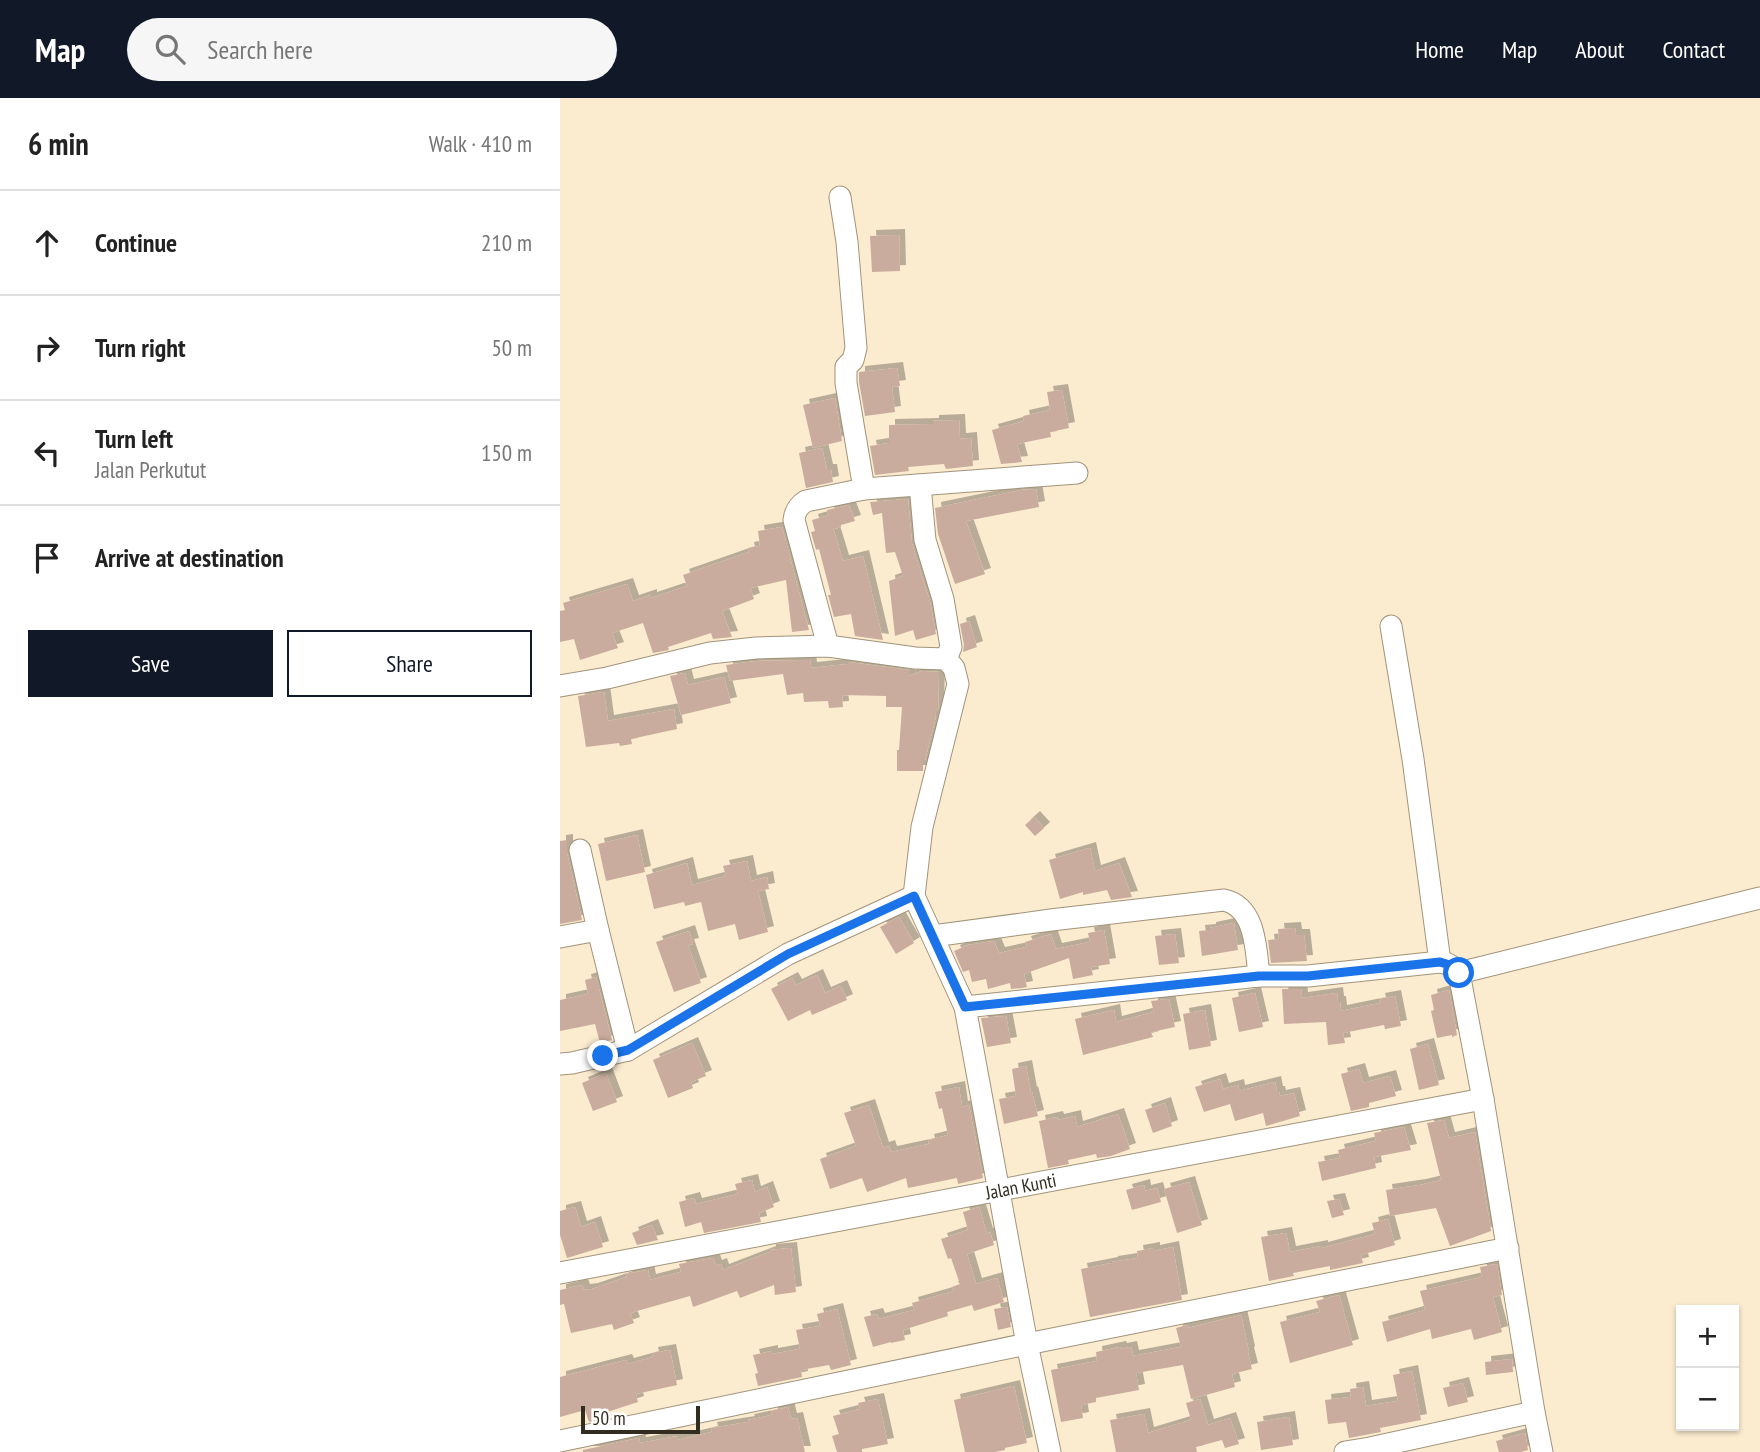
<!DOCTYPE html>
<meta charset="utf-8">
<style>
:root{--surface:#fff;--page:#f6f6f6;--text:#222;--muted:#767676;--line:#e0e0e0;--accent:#111827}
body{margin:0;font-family:"PT Sans Narrow",sans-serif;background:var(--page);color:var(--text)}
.controls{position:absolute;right:21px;bottom:21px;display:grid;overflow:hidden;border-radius:0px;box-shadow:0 2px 5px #0004}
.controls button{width:63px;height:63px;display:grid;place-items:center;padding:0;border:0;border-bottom:2px solid var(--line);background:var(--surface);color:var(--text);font:35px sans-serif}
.scale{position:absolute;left:21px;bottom:18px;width:119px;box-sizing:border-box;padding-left:7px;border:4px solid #322c21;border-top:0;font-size:19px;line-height:24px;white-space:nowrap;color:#322c21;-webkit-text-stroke:5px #fff;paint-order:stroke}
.stop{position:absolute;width:21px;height:21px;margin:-16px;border:5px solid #1a73e8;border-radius:50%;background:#fff}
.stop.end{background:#1a73e8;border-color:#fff;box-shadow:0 2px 7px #0008}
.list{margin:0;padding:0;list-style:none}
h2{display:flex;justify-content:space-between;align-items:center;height:91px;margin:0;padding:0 28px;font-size:30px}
h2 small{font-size:23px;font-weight:400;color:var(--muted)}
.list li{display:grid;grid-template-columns:46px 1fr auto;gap:21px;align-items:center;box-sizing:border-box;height:105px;padding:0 28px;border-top:2px solid var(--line)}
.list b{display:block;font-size:26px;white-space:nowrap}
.list p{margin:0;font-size:23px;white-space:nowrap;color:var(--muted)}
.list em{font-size:23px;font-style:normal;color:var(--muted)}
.actions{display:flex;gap:14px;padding:21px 28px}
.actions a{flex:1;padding:16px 0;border:2px solid var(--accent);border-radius:0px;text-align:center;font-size:24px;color:var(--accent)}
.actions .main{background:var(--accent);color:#fff}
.icon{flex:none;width:38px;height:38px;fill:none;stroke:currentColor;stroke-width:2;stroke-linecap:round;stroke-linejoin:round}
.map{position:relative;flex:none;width:1200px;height:1354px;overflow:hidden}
header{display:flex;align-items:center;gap:42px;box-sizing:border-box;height:98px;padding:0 35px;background:var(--accent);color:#fff}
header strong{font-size:33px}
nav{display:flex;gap:38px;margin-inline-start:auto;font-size:24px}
.search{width:490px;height:63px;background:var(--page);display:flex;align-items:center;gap:18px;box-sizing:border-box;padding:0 24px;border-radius:38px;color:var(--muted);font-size:26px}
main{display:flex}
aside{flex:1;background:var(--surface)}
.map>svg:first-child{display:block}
.building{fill:#caac9e;filter:url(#shadow)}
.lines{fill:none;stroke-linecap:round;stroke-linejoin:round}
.minor-casing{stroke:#a2937a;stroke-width:23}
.minor{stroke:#fff;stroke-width:21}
.route{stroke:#1a73e8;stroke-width:9}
.labels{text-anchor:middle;stroke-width:5;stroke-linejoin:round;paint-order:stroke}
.street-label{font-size:19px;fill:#322c21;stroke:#fff}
</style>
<header>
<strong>Map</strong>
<div class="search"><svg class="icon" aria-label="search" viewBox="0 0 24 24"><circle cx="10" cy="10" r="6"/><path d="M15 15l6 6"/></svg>Search here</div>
<nav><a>Home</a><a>Map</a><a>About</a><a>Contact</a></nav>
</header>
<main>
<aside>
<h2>6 min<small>Walk · 410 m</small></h2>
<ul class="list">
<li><svg class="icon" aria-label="ahead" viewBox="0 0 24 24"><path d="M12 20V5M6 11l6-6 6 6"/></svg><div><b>Continue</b></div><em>210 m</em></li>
<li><svg class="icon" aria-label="right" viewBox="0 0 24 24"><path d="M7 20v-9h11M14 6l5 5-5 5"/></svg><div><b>Turn right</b></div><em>50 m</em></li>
<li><svg class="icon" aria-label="left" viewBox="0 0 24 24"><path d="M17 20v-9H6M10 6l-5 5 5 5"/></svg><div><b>Turn left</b><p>Jalan Perkutut</p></div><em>150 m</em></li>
<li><svg class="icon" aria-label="arrive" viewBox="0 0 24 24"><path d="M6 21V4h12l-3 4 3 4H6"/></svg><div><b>Arrive at destination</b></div></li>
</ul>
<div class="actions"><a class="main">Save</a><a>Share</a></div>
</aside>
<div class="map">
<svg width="1200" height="1354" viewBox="0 0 1200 1354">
<defs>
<filter id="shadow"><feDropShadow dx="6" dy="-6" stdDeviation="0" flood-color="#0004"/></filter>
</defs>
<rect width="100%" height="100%" fill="#fbebcf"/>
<path class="building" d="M339 137 340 173 312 174 310 138Z
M337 270 340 288 332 289 335 314 305 318 299 284V274Z
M502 292 509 330 490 334 491 339 457 346 462 364 441 366 432 332 464 323 463 318 490 312 487 294Z
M275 300 282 343 253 350 243 307Z
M399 322 400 341 411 340 413 368 386 371 384 366 348 369 349 373 315 377 310 348 329 345V327L373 326V323Z
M262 350 267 372H271L273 384 246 390 239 355Z
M476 391 479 409 406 423 425 476 395 486 378 436 375 410 461 392Z
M348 401 352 446 370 504 376 536 356 542 353 532 335 538 329 483 343 478 335 454 326 455 322 415 313 417 310 404Z
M289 407 295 423 281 427V429L274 431 273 430 283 463 303 458 323 542 295 538 291 516 274 519 268 497H271L259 451 256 452 251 434 255 433 252 422 269 417 267 412Z
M222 429 249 532 232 534 226 482 190 490 194 501 162 513 172 539 153 541 151 535 108 549 109 552 93 555 83 525 52 535 58 550 20 562 14 541 0 544V513L5 512 3 505 67 486 73 503 91 497V500L127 488 123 477 189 454 188 450 200 448 198 433Z
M409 523 417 549 403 554 404 547 400 526Z
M250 562 251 570 288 566V564L349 572V578L362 573 379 574 378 612 376 613 375 622 365 662H363V673H337V652H339L342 609H326V598L282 597 283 609 269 610 268 603 244 604 243 595 227 597 223 576 170 583 166 567 197 563Z
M125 575 128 587 164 579 171 605 121 617 110 578Z
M44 594 48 623 114 611 117 631 71 641 72 646 60 648 59 645 26 649 18 598Z
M474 719 484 730 475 738 465 727Z
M77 737 85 774 46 783 38 746Z
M7 742V755L22 822 0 826V743Z
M530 750 535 773 559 765 572 799 551 802 547 792 523 797V794L500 801 489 762Z
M187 763 191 783 207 779 209 791 198 793 208 834 179 842 175 826 148 833 141 804 125 808 124 804 94 811 86 777 127 765 132 787 166 778 163 768Z
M339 819 354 845 336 856 320 829Z
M674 825 678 852 642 858 639 833 650 832V830Z
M735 830 736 837H744L747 863 711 865 708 842 719 841 718 831Z
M544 832 550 866 531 869 533 877 513 881 509 860 464 876 467 889 462 890 451 891 450 885 428 891 426 881 412 884 409 872 403 874 394 853 408 847 434 843 439 855 467 849 465 844 491 836 496 851 530 844 528 835Z
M129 833 133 846 128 847 141 885 114 894 96 844Z
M615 836 619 865 599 867 595 838Z
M257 877 265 895 281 888 287 902 252 917 250 912 228 923 211 891 232 880 236 887Z
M36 879 52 942 40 945 35 926 0 933V902L28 896 25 882Z
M722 891H741L742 900 777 895 778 904H780L781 913 820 905 819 901 835 898 841 928 825 931 824 927 783 935 785 945 768 947 766 924 724 926Z
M889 892 897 937 892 939V937L877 940 871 913 874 912 871 897Z
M695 895 703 929 679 934 672 900Z
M609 901 615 929 591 934 593 939 523 957 515 921 554 912 556 924 594 914 591 903Z
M645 912 651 948 629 952 623 916Z
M446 918 451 945 427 949 421 920Z
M132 945 146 978 131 984 133 990 108 1000 93 962Z
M868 946 879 987 859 992 850 951Z
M466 968 471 995 472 994 478 1018 444 1026 439 1001 456 998 452 971Z
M799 971 803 985 830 978 836 998 809 1005V1009L791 1013 781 976Z
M46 975 57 1004 33 1013 22 985Z
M660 981 663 991 678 987 679 993 715 984 717 994H719L720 998 734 995 740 1018 706 1028 703 1015 675 1023 670 1006 644 1014 635 989Z
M399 989 402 1009 409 1007 423 1080 398 1086 397 1080 348 1090 346 1080 307 1094 302 1080 270 1091 260 1061 296 1048 284 1015 309 1007 323 1050 329 1048 331 1054 369 1046 368 1042 388 1037 382 1010 379 1011 375 994Z
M605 1005 612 1028 593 1035 585 1012Z
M558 1016 570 1051 551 1058 537 1060 536 1056 508 1062 509 1066 488 1070 479 1023 497 1019 498 1022 515 1018 517 1029Z
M884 1022 889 1040 915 1034 931 1133 890 1148 876 1110 830 1118 826 1092 860 1087 881 1082 867 1025Z
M844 1029 851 1052 814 1059 816 1070 762 1083 758 1064 780 1060 778 1052 816 1043 814 1035Z
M192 1082 195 1094 207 1089 214 1109 199 1115 201 1124 144 1135 141 1124 125 1129 119 1104 134 1100 136 1106 178 1096 175 1086Z
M629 1084 642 1127 617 1135 604 1091Z
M584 1087 585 1093 597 1090 601 1104 572 1112 566 1092Z
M779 1101 784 1117 772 1120 767 1103Z
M15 1109 21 1129 35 1124 43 1149 7 1160 0 1137V1113Z
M419 1109 427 1136 430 1134 434 1147 407 1156 416 1186 437 1180 444 1204 414 1213 412 1207 387 1214 388 1218 343 1232 345 1242 331 1245V1244L313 1249 304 1219 317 1216 319 1221 354 1212 352 1205 394 1193 392 1189 400 1186 391 1160 388 1161 381 1141 408 1132 403 1114Z
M828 1121 835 1147 801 1157 803 1165 770 1172V1168L733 1175 734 1178 709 1183 701 1139 726 1135 730 1154 762 1148V1150L815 1136 812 1125Z
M92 1127 98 1142 77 1147 72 1135Z
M613 1149 622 1202 530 1219 521 1171 552 1165V1164L578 1160 577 1153 594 1150V1153Z
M231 1150 236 1194 215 1197 214 1187 180 1200 177 1193 133 1209 130 1198 70 1215 74 1225 54 1232 52 1226 11 1235 4 1206 0 1207V1192L22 1187 24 1192 32 1191 67 1179 66 1176 88 1172 90 1182 121 1174 119 1166 153 1160 156 1168 161 1166 163 1172 210 1154V1152Z
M937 1166 942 1197 933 1199 942 1234 914 1242 911 1231 872 1241 870 1231 827 1244 822 1224 865 1212 860 1193 922 1179 920 1169Z
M779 1197 793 1247 730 1265 720 1224 760 1214 756 1203Z
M447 1209 451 1229 438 1232 434 1211Z
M277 1211 291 1267 271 1272 269 1267 241 1272 242 1279 198 1288 195 1276 198 1275 193 1257 212 1253V1256L240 1251 236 1232 260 1228 257 1216Z
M681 1217 689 1254 688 1255 692 1271 672 1276 675 1289 631 1301 623 1267 576 1275 579 1292 536 1300V1304L521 1307 523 1320 501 1324 491 1272 537 1263 536 1254 560 1249 561 1251 571 1249 573 1258 621 1249 616 1230 627 1227 628 1230Z
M110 1252 117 1287 76 1296 78 1304 41 1316 43 1321 29 1324 25 1312 0 1319V1279L66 1262 68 1266 93 1259 92 1255Z
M952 1261 953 1274 926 1277 925 1264Z
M852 1273 861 1322 820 1330 821 1334 789 1340 786 1324 768 1326 765 1302 791 1299 790 1291 803 1289 806 1308 838 1303 833 1277Z
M903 1285 908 1304 888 1309 883 1290Z
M454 1288 467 1345 445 1350V1352L435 1354H405L394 1302Z
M318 1301 328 1346 302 1351V1354H277L272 1338 279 1336 273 1318 300 1311 298 1305Z
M640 1301 648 1327 670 1320 679 1346 665 1350 662 1342 636 1349 637 1354H556L550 1322 584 1316 588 1335 631 1322 626 1305Z
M228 1309 231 1321 237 1320 245 1354H23V1352L79 1340 80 1345 118 1338V1342L152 1334 151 1330 189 1324 188 1322 212 1317 211 1313Z
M729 1319 733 1347 701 1352 697 1324Z
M965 1335 968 1352 961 1354H939L936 1343Z"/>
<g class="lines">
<defs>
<g id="minor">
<path d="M280 99 287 144 296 250 293 262 286 269V285L304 391"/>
<path d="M360 387 365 442 383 501 391 549 386 561"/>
<path d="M831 528 853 661 880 864"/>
<path d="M268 548 234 422C235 413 238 408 246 403L304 391 517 375"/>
<path d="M0 588 47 580 150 555 196 550 268 548 355 560 386 561 394 570 398 586 362 729 354 798 405 909 467 1246 490 1354"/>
<path d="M38 832 68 952"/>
<path d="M373 838 491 822 664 802C696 809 696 852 699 878"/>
<path d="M0 839 38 832 20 752"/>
<path d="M899 875 1200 800"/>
<path d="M405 909 699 878H748L880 864C889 865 893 869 899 875L923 1001 974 1314 982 1354"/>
<path d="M0 966 12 965 68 952 228 856 354 798"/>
<path id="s1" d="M0 1175 923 1001"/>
<path d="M0 1343 467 1246 948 1150"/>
<path d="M785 1354 810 1350 974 1314"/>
</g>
</defs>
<use href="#minor" class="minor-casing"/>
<use href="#minor" class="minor"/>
</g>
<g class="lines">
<path class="route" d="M43 958 68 952 228 856 354 798 405 909 699 878H748L880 864 893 868 899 875"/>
</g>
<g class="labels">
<g class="street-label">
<text dy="7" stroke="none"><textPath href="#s1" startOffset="469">Jalan Kunti</textPath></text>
</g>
</g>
</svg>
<div class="controls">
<button>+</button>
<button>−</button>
</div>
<div class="scale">50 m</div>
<div class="stop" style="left:899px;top:875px"></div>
<div class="stop end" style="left:43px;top:958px"></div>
</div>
</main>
